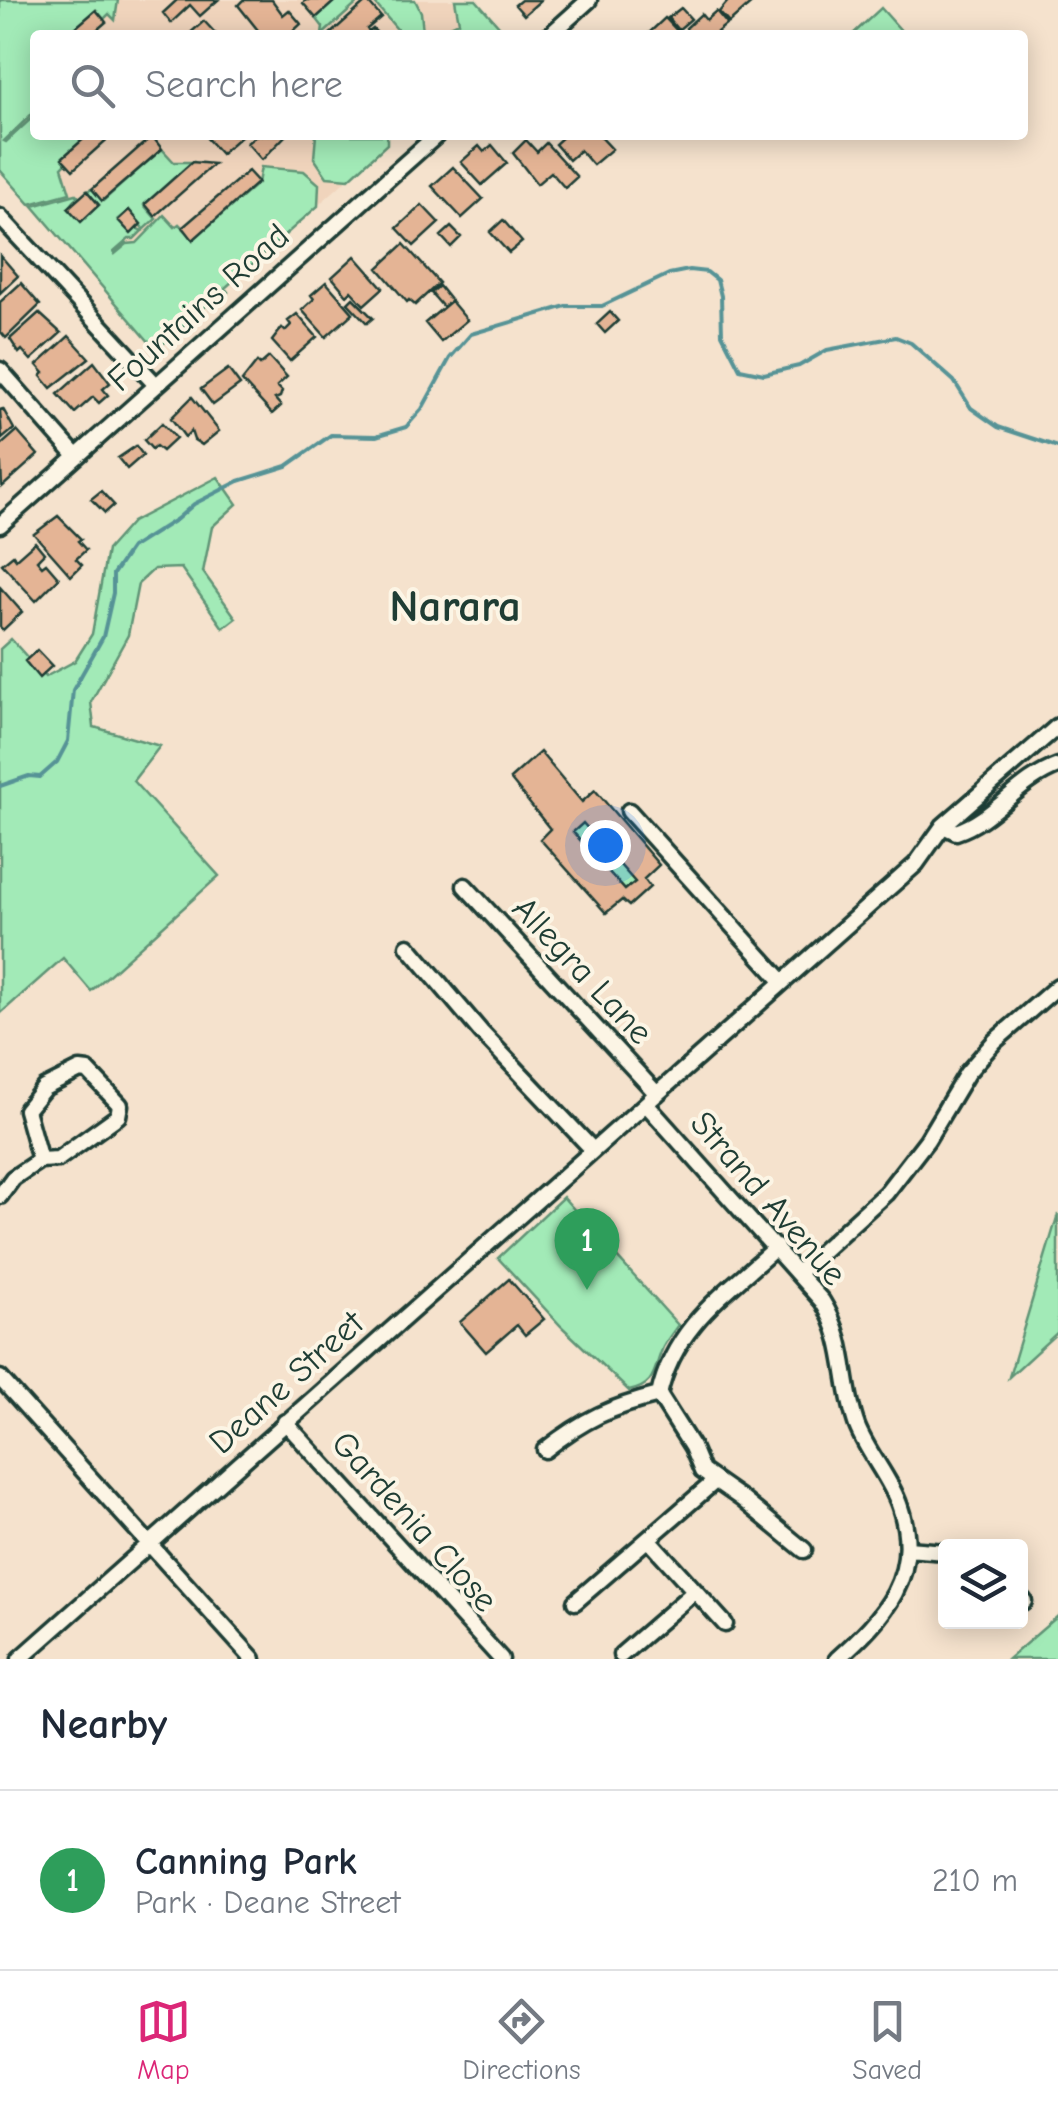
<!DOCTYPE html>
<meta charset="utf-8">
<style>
:root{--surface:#fff;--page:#f6f6f7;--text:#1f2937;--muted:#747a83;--line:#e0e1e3;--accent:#db2777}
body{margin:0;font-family:"Comic Neue",sans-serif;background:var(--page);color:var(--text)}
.controls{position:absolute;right:30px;bottom:30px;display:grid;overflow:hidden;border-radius:10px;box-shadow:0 5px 25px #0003}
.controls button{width:90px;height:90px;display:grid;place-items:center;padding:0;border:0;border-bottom:2px solid var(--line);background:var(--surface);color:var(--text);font:50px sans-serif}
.you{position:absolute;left:605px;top:845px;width:35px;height:35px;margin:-25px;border:8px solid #fff;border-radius:50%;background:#1a73e8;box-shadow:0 0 0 15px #1a73e833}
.badge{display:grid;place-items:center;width:65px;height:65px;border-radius:50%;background:var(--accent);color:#fff;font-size:32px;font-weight:700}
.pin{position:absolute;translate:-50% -82px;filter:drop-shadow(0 2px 5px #0008)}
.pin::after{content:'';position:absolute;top:52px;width:35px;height:30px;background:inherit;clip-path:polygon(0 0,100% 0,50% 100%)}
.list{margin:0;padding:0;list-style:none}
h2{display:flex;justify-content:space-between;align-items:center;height:130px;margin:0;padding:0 40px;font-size:42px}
h2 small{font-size:32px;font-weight:400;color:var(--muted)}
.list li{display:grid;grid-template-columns:65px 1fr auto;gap:30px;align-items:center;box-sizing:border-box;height:180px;padding:0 40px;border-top:2px solid var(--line)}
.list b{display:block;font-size:38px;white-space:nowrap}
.list p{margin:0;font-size:32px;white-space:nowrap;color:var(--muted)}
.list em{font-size:32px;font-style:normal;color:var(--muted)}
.icon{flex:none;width:55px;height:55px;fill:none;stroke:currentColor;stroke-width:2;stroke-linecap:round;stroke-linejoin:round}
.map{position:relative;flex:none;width:1058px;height:1659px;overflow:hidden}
.search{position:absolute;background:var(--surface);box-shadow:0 5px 25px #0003;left:30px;right:30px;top:30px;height:110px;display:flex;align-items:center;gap:25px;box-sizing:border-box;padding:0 35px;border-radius:10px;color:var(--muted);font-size:38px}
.sheet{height:310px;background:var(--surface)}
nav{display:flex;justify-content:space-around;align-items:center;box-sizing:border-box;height:140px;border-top:2px solid var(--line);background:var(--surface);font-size:28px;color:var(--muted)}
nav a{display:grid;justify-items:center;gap:5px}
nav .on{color:var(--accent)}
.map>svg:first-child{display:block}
.built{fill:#f0d4bc}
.green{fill:#a2eab7;stroke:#609476;stroke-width:2.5}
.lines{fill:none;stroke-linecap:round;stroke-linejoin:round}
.stream{stroke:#579396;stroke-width:4}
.building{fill:#e4b495;stroke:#1f3d34;stroke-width:2.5;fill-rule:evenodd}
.minor-casing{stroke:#1f3d34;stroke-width:21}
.minor{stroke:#fcf5e5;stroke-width:14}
.labels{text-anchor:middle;stroke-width:8;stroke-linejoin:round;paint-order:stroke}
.street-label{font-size:35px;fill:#1f3d34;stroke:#fcf5e5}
.district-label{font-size:45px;font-weight:bold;fill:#1f3d34;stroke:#fcf5e5}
</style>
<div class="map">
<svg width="1058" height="1659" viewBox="0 0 1058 1659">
<rect width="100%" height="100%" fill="#f5e2cd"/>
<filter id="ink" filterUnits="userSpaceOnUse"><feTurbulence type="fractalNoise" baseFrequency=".01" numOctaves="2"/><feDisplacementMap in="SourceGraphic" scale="20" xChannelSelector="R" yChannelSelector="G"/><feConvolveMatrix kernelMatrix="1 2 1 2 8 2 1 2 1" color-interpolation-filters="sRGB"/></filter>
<g filter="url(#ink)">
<path class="built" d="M0 0H476L507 35H35V135H387V144L225 288 228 292 210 308 207 305 162 345 151 344 0 170Z"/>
<path class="green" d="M0 0H118L115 20 109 14 104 19 96 10 67 35H35V111L4 141 6 142 35 115V135H88L63 157 67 162 62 167 70 193 30 204 0 170Z
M336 0H361L322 35 323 27 316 18Z
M372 0H415L421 12 423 32 434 31 435 35H402Z
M455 0H476L507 35H502L500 31 491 35H454L448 27 459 22Z
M881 8 905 35H854L853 34Z
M316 135H387V144L349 179 327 177 314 158Z
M162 149 174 162H192L144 205 156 219 144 230 129 210 118 219 142 231 134 239H129L114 252 115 254 127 244 137 243 164 215 175 227 179 224 194 239 258 183 261 167 304 171 319 184 318 206 225 288 228 292 210 308 207 305 162 345 151 344 33 206 76 194 78 196 69 208 81 221 99 205 87 191 92 189 103 201Z
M218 477 237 504 212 527 203 572 236 618 223 628 181 568 154 569 138 584 128 635 91 702 94 727 160 746 133 781 219 876 91 991 63 958 0 1014V649L11 639 45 677 75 661 92 634 107 550 132 522Z
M583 823 635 882 625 890 573 832Z
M563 1197 678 1325C673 1332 667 1340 663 1347 653 1370 657 1385 629 1391L561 1326 498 1258Z
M1058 1214V1332L1009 1377Z
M1058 1616V1659H1008Z"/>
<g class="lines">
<path class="stream" d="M0 786 29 776 40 777 57 762 68 741 73 690 103 637 113 593V574L131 548 177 519 194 504 239 481 287 466 331 435 376 436 406 427 422 409 450 358 471 334 566 306H602L669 274 689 270 707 272 717 280 721 296 722 334 740 369 764 374 799 366 827 350 896 337 911 343 954 381 971 408 998 427 1058 447"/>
</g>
<path class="building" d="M177 0H218L200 16 190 5 171 23 163 13Z
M243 0H272L283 15 289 10 301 24 289 35 261 34 238 5Z
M306 0H336L316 18 303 3Z
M521 0H541L524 15 515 5Z
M729 0H755L729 23 719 12Z
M367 1 381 17 367 29 369 32 373 29 379 35H329Z
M681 8 691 19 678 30 668 18Z
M96 10 106 22 91 35H67Z
M716 11 727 24 717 32 719 35H690L688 32 686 28 701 14 706 20Z
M665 18 681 35H653L650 32Z
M204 21 217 35H188Z
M88 135H112L73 170 62 158Z
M204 135H240L241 136 221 154Z
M257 135H286L262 160 247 143Z
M565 135H599L612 149 593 165 580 150 569 160 555 144Z
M152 136 162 149 102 201 92 189Z
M526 140 537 152 546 143 577 177 565 188 551 172 537 184 513 153Z
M492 145 507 163 482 185 461 162 479 146 484 152Z
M192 162 214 164 155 216 145 204Z
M453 167 483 199 462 218 432 186Z
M248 171 258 182 193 240 183 227Z
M87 191 99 205 81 222 68 208Z
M422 205 439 223 414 246 397 228Z
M129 210 141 224 131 234 118 220Z
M503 220 522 242 509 253 490 232Z
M451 227 461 237 451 247 441 236Z
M404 244 439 283 415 305 409 300 407 302 378 268Z
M0 255 18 276 0 293Z
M355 256 383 288 364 305 351 291 347 295 332 277Z
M326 282 353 313 326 337 302 310 314 299 311 295Z
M21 283 40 305 6 338 0 331V302Z
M439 286 451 301 443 307 431 293Z
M353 298 373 318 367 323 348 303Z
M451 301 467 320 441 342 425 323Z
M610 312 618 321 605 333 597 324Z
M39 313 61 333 31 360 22 350 19 353 10 339Z
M297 314 317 337 290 361 272 341 282 328 285 331 291 325 288 321Z
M69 336 89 358 51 388 41 376 44 373 37 365Z
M269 357 287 377 277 386 282 391 280 397 275 399 281 406 272 414 242 381 257 362 260 365Z
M94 362 110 383 103 389 108 395 99 403 93 397 75 413 58 394Z
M228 369 240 385 213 405 201 389Z
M192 397 219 431 202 445 194 440 191 431 185 437 171 418Z
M3 409 14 429 2 439 0 410Z
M162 423 176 438 162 451 156 446 152 449 144 440Z
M17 431 38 455 2 487 0 446Z
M136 446 143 455 127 469 118 458Z
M101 491 114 505 105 513 91 499Z
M58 516 81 539 78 541 86 550 76 559 82 565 71 576 34 534Z
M35 542 44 553 37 560 42 566 46 563 59 578 36 601 2 564 13 555 16 559Z
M0 587 22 612 3 630 0 627Z
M37 650 52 666 39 678 25 661Z
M540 752 582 802 595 790 659 865 644 879 650 887 629 906 622 900 606 913 540 839 550 829 510 779ZM583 823 635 882 625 890 573 832Z
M509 1279 544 1319 525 1335 517 1325 486 1352 460 1322Z"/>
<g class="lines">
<defs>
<path id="minor" d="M550 35 589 0
M0 217 156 385
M0 370 75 455
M0 525 437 135
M629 811 783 982
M943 826 956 832C994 820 1017 781 1058 766
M465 886 657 1094
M408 946 481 1032 593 1150
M646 1104 822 1301C849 1344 841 1382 857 1426 868 1454 891 1479 900 1507 923 1576 884 1617 837 1659
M0 1196 13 1178 40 1160 58 1159 118 1116 120 1105 88 1071 80 1070 44 1088 26 1110 40 1160
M776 1247C726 1293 674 1326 659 1395L692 1447 702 1471 742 1499 804 1550
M799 1272 886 1193 927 1140 967 1073 995 1041 1058 986
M0 1378 253 1659
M285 1422 501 1659
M545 1450C584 1419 611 1407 659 1395
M648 1539 725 1624
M907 1549 946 1552
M1020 1597 1024 1601
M575 1602 714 1482
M621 1655 695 1591
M20 1659 916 864 943 826 1058 726"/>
</defs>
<use href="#minor" class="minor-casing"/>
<use href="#minor" class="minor"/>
</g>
</g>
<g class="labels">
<g class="street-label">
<text transform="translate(198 307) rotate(-42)" y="12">Fountains Road</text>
<text transform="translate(583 970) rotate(47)" y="12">Allegra Lane</text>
<text transform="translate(769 1198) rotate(49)" y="12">Strand Avenue</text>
<text transform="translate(286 1382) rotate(-42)" y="12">Deane Street</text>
<text transform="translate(415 1521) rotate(48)" y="12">Gardenia Close</text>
</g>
<g class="district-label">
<text x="455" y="621">Narara</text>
</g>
</g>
</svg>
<div class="controls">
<button><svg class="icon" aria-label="layers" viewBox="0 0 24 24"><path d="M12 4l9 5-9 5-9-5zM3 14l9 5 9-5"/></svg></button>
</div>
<div class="you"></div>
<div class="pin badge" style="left:587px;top:1290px;background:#2e9e5b">1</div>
<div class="search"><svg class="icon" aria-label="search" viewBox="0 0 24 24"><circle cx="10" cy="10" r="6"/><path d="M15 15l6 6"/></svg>Search here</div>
</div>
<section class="sheet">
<h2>Nearby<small></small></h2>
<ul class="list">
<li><span class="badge" style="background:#2e9e5b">1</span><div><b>Canning Park</b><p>Park · Deane Street</p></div><em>210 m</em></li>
</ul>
</section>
<nav>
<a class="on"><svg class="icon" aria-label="map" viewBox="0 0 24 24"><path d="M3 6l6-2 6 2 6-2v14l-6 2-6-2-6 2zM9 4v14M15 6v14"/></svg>Map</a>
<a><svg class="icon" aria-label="directions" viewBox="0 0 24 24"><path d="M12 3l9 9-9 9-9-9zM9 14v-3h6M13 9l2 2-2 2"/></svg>Directions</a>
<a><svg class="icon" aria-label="saved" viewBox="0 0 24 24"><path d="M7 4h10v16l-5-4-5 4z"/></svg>Saved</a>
</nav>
